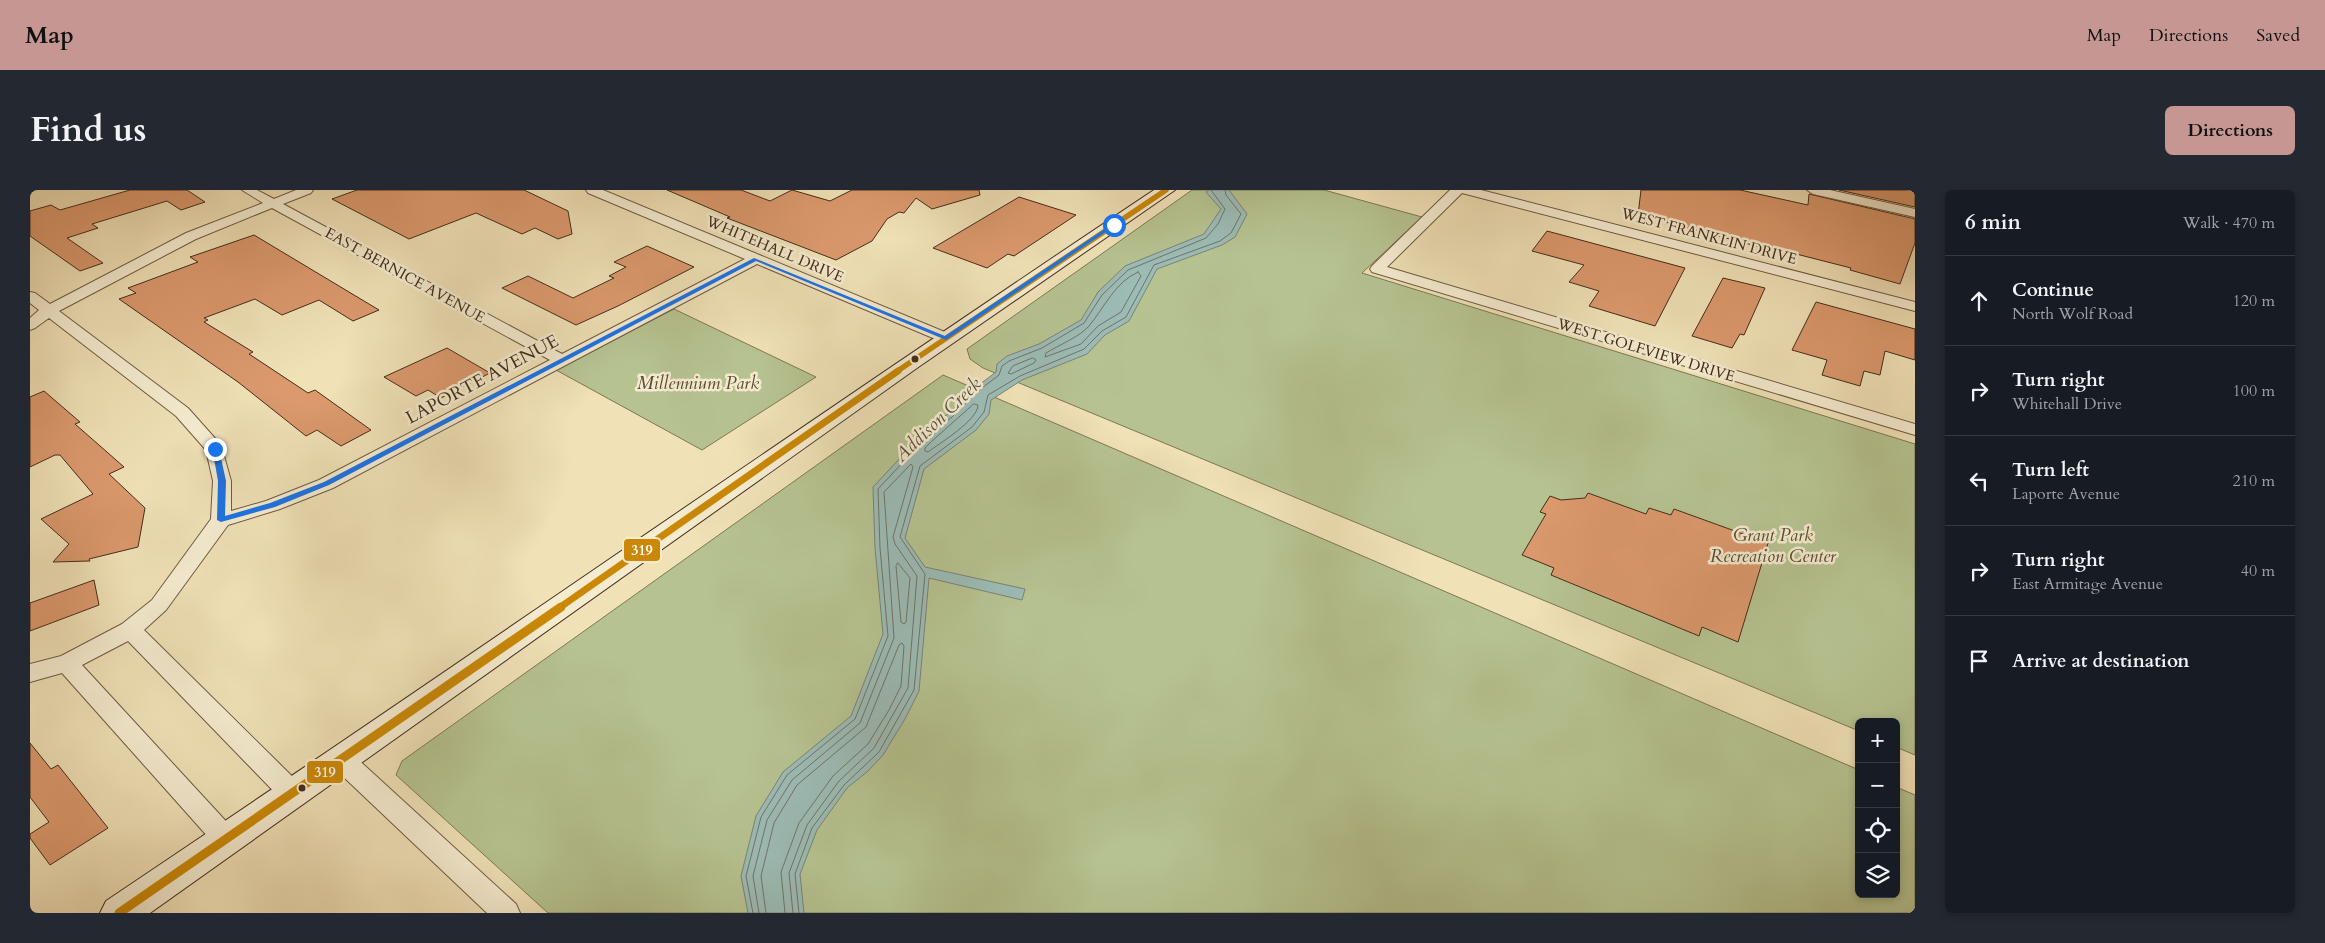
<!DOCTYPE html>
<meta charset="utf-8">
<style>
:root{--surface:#171b24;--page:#242831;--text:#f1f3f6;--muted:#9ea1a6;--line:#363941;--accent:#c59692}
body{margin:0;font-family:Cardo,serif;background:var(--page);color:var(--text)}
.controls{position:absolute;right:15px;bottom:15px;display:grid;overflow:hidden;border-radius:8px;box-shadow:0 2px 8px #0003}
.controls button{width:45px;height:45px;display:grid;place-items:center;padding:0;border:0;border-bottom:1px solid var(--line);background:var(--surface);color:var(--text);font:25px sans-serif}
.stop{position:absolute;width:15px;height:15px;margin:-11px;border:4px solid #1a73e8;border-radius:50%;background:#fff}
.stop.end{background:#1a73e8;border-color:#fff;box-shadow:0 1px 5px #0008}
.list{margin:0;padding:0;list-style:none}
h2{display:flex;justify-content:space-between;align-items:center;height:65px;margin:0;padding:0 20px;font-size:21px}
h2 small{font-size:16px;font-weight:400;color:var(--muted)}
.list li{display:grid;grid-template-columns:32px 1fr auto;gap:15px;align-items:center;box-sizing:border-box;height:90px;padding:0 20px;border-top:1px solid var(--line)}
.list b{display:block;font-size:19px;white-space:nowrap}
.list p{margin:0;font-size:16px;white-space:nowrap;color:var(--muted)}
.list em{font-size:16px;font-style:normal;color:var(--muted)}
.icon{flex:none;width:28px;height:28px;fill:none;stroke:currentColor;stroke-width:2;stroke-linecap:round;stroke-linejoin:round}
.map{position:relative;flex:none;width:1885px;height:723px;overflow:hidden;border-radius:8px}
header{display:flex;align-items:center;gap:30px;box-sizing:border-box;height:70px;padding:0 25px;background:var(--accent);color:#111}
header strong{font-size:24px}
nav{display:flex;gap:28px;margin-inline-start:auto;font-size:18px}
.intro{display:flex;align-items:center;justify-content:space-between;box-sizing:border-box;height:120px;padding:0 30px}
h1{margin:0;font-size:35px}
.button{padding:12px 22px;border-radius:8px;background:var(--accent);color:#111;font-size:18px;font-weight:700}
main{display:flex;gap:30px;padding:0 30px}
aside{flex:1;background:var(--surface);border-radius:8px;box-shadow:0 2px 8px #0003}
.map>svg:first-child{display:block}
.green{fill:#b6c391;stroke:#7d7856}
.water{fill:#9cbcb6;stroke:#798378}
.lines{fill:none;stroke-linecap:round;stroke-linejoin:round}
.shore{stroke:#707468;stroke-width:1}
.building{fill:#db996d;stroke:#442d1a}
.street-casing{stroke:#6f5a41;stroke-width:2}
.secondary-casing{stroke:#442d1a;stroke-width:2}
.street{fill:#f5ecd0;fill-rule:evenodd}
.secondary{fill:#f5ecd0;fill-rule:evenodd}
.bus-1-far2-casing{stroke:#f5ecd0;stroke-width:8}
.bus-1-far1-casing{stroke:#f5ecd0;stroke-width:11}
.bus-1-casing{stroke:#f5ecd0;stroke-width:12}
.bus-1-far2{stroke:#ca8806;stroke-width:5.5}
.bus-1-far1{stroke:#ca8806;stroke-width:7}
.bus-1{stroke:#ca8806;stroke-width:9}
.route{fill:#1a73e8}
.bus-dot{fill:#442d1a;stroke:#f5ecd0;stroke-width:2}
.labels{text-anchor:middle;stroke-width:5;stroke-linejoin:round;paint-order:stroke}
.far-street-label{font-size:15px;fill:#442d1a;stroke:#f5ecd0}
.street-label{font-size:18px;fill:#442d1a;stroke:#f5ecd0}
.park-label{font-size:18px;font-style:italic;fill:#5b4b32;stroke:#f5ecd0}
.water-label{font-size:19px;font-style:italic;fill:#5a5141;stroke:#f5ecd0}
.line-badge{stroke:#f5ecd0;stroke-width:2}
.badge-label{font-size:14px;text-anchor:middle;font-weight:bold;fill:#fff}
</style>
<header>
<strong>Map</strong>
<nav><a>Map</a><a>Directions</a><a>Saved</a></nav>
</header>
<div class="intro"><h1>Find us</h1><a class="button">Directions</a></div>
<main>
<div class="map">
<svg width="1885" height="723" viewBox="0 0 1885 723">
<rect width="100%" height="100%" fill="#f0e1b7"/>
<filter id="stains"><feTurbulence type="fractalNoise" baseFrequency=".004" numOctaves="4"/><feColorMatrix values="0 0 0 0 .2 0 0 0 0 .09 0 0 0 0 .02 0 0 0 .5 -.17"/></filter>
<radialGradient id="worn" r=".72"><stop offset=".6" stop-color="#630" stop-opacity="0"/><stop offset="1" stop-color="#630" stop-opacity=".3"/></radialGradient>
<path class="green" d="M1162 0H1294L1392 27 1332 83 1885 254V565L1866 557V532H1829V541L953 178 940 169 937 159Z
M644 119 786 187 672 260 526 180Z
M913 185 1829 580V704H1866V597L1885 605V723H518L366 585 372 571Z"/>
<path class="water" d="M1179 0H1199L1217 24 1205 47 1192 55 1127 79 1099 131 1075 145 1057 164 992 190 961 210 959 224 946 240 894 279 875 348 895 377 995 399 992 410 899 388 889 501 875 529 853 565 838 581 817 598 787 640 770 684 774 723H718L711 686 726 626 753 582 821 526 853 444 845 358 843 297 899 237 918 224 945 198 966 182 967 174 977 166 1009 154 1051 130 1068 102 1095 76 1174 44 1191 19 1176 2Z"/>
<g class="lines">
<path class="shore" d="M1108 82 1111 86 1091 122 1068 136 1051 154 1015 167 1016 163C1027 156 1051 146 1059 136 1074 118 1085 92 1108 82Z
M1003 168 1006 170 1004 173 981 184 978 183 983 176Z
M944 214 948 215C948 230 910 253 898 262L895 261V258L901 252Z
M868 373 880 388 876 432 874 434 871 432 866 376Z
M723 723 716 686 731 627 757 585 825 529 858 446 850 358 848 299 902 241 921 228 948 201 969 185 972 176 979 171 1012 158 1054 133 1072 105 1098 80 1176 48 1188 34 1195 19 1181 0
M729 723 723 686 737 630 762 590 830 533 864 448 854 302 881 274 883 277 863 347 865 354 887 386 878 498 844 558 809 591 777 635 759 683 763 723
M736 723 731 686 744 633 767 595 836 537 869 455 872 453 874 456 871 496 859 520 838 554 803 586 769 633 751 682 755 723
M769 723 765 684 782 638 814 595 849 562 884 500 895 384 870 347 890 276 942 237 954 222 958 205 990 186 1054 159 1072 141 1096 127 1124 75 1190 51 1201 43 1211 24 1196 5 1195 0"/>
</g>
<path class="building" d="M100 0H157L175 12 151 20 137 11 62 34 68 38 37 48 73 73 50 81 0 46V21L21 15 30 20Z
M327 0H494L538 21 542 44 528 49 505 38 492 44 446 23 379 49 302 9Z
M637 0H711L740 11 762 0 800 11 822 0H949L950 5 902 19 886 8 874 23 869 22 857 29 842 51 806 70 697 28 700 27Z
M1611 0H1710L1778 15 1779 4 1885 29V53L1870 94 1820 80 1821 78 1731 55 1730 57 1608 25Z
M1809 0H1885V17Z
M989 7 1046 25 984 66 978 64 957 78 903 58Z
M1517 41 1655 78 1625 136 1559 116 1569 101 1539 92 1554 75 1502 61Z
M224 45 349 120 323 131 289 110 252 125 225 109 174 128 178 130 174 132 223 162 219 164 278 203 285 200 341 240 311 256 287 240 276 246 208 192 89 109 106 103 98 98 168 72 160 67Z
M617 56 664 77 588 116 546 135 472 98 498 86 543 108 584 88 579 86 596 77 584 72Z
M1693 88 1735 98 1714 145 1710 144 1702 158 1662 146Z
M1786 112 1885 139V170L1855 161 1850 185 1834 181 1830 196 1792 185 1797 170 1762 160Z
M417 158 460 183 411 208 398 200 386 206 354 187Z
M14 201 50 232 45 234 94 277 79 284 115 318 108 357 59 369 60 371 23 372 39 354 11 329 63 304 30 265H25L0 277V207Z
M1558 303 1616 324 1619 318 1641 325 1644 319 1738 353 1708 452 1672 437 1669 446 1521 385 1524 378 1492 365 1516 324 1510 322 1520 306 1531 310 1555 308Z
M64 390 69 415 0 441V413Z
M0 553 21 579 28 575 78 638 20 675 0 648V644L19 632 0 607Z"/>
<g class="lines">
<defs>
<path id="street" d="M212 0H227L244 9 266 0H283L281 3 253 14 532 164 715 69 558 3 556 0H573L922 145 924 148 922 151H910L727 74 303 298 250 319 198 335 136 420 114 440 272 596 275 604 272 612 263 615 254 612 98 451 52 475 205 641 209 649 205 657 196 660 187 657 32 483 0 492V474L31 466 92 434 122 410 181 329 183 291 176 260 146 226 19 128 5 138 0 140V128L9 120 0 113V102L5 103 20 114 156 43 233 13ZM242 18 520 170 289 290 236 311 201 321V291L191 255 158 218 29 121 166 49Z
M1420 0H1451L1885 112V121L1432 3 1357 77 1885 234V245L1342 82 1340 79 1342 76Z
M1777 0H1800L1885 19V27L1783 4Z
M312 560 321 563 486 714 490 723H457L303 577 300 570 303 563Z"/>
<path id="secondary" d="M1124 0H1145L887 178 120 723H70L76 711C427 476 773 234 1124 0Z"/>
</defs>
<use href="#street" class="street-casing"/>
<use href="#secondary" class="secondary-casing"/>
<use href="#street" class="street"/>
<use href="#secondary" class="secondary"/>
<defs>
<path id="bus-1-far2" d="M866 182 1136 0"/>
<path id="bus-1-far1" d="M529 418 868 181"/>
<path id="bus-1" d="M89 723 531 417"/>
</defs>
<use href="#bus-1-far2" class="bus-1-far2-casing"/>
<use href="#bus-1-far1" class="bus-1-far1-casing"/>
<use href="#bus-1" class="bus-1-casing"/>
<use href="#bus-1-far2" class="bus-1-far2"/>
<use href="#bus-1-far1" class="bus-1-far1"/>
<use href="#bus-1" class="bus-1"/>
</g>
<path class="route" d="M1082 34 1086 35 916 150 726 71 299 295 245 317 191 332 187 330 188 291 182 257 189 259 196 291 195 326 240 313 294 292 724 68 915 146Z"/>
<g class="bus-dot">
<circle cx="885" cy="169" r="4.5"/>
<circle cx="272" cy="598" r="4.5"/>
</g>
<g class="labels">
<g class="far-street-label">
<text transform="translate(1679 46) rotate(15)" y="5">WEST FRANKLIN DRIVE</text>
<text transform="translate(745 59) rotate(23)" y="5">WHITEHALL DRIVE</text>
<text transform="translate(375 85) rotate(29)" y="5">EAST BERNICE AVENUE</text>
<text transform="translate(1616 160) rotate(17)" y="5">WEST GOLFVIEW DRIVE</text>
</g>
<g class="street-label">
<text transform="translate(452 189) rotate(-28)" y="6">LAPORTE AVENUE</text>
</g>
<g class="park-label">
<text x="668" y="199">Millennium Park</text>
<text x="1743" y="351">Grant Park<tspan x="1743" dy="21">Recreation Center</tspan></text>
</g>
<g class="water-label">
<text transform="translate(907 229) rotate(-44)" y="7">Addison Creek</text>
</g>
</g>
<g class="line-badge">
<rect x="593" y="348" width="38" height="24" rx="5" fill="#ca8806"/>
<rect x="276" y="570" width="38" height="24" rx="5" fill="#ca8806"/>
</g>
<g class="badge-label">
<text x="612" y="365">319</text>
<text x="295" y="587">319</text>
</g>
<rect width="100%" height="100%" filter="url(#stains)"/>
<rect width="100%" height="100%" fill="url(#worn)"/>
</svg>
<div class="controls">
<button>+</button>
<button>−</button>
<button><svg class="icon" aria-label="locate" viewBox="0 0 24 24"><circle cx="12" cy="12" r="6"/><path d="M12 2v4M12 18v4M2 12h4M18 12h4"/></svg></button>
<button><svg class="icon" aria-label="layers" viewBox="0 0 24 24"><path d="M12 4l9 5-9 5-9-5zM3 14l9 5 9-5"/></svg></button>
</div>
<div class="stop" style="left:1084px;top:35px"></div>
<div class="stop end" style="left:185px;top:259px"></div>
</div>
<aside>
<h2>6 min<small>Walk · 470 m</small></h2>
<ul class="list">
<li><svg class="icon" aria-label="ahead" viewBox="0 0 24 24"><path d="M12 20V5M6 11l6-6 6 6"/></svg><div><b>Continue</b><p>North Wolf Road</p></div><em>120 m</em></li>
<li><svg class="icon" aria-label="right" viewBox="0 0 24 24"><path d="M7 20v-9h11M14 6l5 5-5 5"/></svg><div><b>Turn right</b><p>Whitehall Drive</p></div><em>100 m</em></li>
<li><svg class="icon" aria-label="left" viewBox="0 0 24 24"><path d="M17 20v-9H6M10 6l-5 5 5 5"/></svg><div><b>Turn left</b><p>Laporte Avenue</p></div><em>210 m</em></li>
<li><svg class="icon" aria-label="right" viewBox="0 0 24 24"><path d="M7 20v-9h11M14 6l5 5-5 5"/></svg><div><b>Turn right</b><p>East Armitage Avenue</p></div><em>40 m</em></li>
<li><svg class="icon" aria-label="arrive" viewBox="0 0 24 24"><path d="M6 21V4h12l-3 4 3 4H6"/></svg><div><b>Arrive at destination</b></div></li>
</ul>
</aside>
</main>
